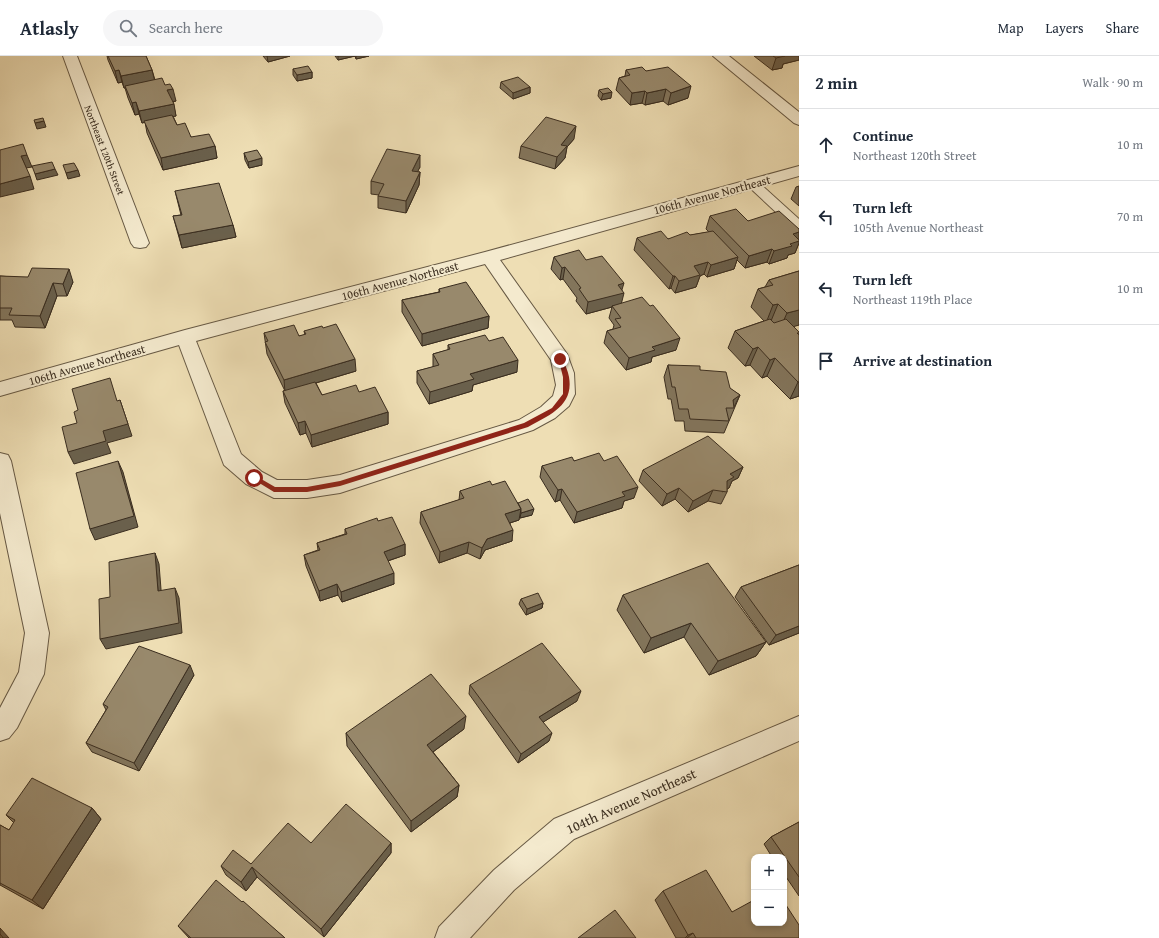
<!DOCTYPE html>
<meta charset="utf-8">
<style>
:root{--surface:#fff;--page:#f6f6f7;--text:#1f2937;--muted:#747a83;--line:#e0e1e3}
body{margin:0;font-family:"Gentium Book Plus",serif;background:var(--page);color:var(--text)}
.controls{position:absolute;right:12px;bottom:12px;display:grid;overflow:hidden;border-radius:8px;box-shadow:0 2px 6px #0003}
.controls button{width:36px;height:36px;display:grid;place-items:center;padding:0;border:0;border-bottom:1px solid var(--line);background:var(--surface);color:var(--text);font:20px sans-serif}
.stop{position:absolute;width:12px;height:12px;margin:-9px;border:3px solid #8f2418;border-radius:50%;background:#fff}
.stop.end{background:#8f2418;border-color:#fff;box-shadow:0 1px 4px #0008}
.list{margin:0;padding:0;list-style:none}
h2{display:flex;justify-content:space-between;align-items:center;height:52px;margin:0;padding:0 16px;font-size:17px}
h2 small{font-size:13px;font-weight:400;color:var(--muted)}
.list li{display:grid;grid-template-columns:26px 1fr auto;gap:12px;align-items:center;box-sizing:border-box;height:72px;padding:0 16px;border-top:1px solid var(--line)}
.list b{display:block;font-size:15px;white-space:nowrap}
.list p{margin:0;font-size:13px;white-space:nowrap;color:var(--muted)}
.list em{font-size:13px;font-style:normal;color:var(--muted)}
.icon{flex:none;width:22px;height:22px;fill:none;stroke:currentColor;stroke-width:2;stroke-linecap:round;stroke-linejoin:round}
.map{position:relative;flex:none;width:799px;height:882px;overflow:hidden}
header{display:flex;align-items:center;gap:24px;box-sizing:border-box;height:56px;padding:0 20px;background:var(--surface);border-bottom:1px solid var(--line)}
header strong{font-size:19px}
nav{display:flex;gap:22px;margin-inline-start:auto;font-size:14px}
.search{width:280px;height:36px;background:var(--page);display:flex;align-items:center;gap:10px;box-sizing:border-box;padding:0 14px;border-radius:22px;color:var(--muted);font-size:15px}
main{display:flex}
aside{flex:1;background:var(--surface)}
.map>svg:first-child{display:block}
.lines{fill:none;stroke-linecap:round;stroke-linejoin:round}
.lane-casing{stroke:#675944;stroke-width:2}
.street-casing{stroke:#675944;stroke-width:2}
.lane{fill:#f4eace;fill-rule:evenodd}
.street{fill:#f4eace;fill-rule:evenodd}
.wall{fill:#83765d;stroke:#3a2d1f}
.shaded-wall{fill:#6a604c;stroke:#3a2d1f}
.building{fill:#98896c;stroke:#3a2d1f}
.route{fill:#8f2418}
.labels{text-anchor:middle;stroke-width:4;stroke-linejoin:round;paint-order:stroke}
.far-street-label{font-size:10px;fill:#3a2d1f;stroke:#f4eace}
.street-label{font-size:12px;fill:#3a2d1f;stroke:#f4eace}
.near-street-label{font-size:14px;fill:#3a2d1f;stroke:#f4eace}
</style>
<header>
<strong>Atlasly</strong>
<div class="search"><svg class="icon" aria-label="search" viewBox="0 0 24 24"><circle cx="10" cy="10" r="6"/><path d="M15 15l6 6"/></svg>Search here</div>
<nav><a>Map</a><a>Layers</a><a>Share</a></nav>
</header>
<main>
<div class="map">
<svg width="799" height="882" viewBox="0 0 799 882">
<rect width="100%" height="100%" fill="#eedeb4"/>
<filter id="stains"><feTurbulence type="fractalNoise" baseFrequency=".005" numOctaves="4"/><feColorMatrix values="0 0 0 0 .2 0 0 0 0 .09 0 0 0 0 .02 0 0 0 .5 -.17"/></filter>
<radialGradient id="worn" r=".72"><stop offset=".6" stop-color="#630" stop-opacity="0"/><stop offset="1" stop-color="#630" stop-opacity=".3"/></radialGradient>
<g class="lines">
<defs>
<path id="lane" d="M753 124 757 125 799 163V174L794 173 749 131 747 128 749 125Z"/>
<path id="street" d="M63 0H77L149 187 146 191 140 192 134 191 131 187Z
M713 0H729L799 56V69L794 67Z
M799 110V120L500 204 567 298 574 317 575 338 569 350 555 362 533 374 340 437 307 442H274L246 428 224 409 179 289 0 340V326L185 274 485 196ZM485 208 551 304 556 329 553 340 541 351 519 364 340 419 307 424H277L262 416 241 398 196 285Z
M0 397 8 399 11 405 49 577 44 618 17 672 9 682 0 685V652L19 616 25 577 0 457Z
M799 660V685L574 783 514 834 470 882H435L439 871 494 814 554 763Z"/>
</defs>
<use href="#lane" class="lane-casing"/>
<use href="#street" class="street-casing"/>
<use href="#lane" class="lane"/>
<use href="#street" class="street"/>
</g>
<path class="wall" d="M107 0H146L152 14 155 24 165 29 176 45 173 46 176 60H173L177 69 191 81 215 90 217 102 163 114 147 77 145 66 142 67 139 58 135 59 128 42 125 32H124L122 26 118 27 108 4Z
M263 0H290L268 6Z
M335 0H369L356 3 355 0 338 4Z
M754 0H799V4L783 8 782 12 772 14Z
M293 13 312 16V22L297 25 293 19Z
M626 14 646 15 688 42 668 49 663 45 645 49 642 47 630 49 616 34 619 22 625 20Z
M501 26 530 31V37L513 43 500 32Z
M599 34 611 42 601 44 598 40Z
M574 83 567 91 565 102 555 113 519 102 521 90Z
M244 97 262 109 249 112 245 104Z
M420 111 417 116H420L419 129 406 157 378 152V140L379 139 371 138V125Z
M799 130V150L791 143 796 131Z
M175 135 233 169 236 181 182 192 173 160 181 159Z
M710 160 748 165 798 184H799V187L795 197 788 199 787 202 769 208 767 206 745 212 737 204 734 213 707 221 704 218 700 220 696 231 675 237 671 232 669 233 634 194 637 182 668 183 709 176 706 173Z
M554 201 586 204 622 234 621 247 676 294 652 301 651 306 626 314 604 287 607 275 613 273 614 269 609 262 612 251 586 258 576 245 577 242 563 223 560 224 551 213Z
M799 215V269L793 270 799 276V340L790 343 767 320 762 322 750 309 745 310 728 292 735 275 764 265 751 251 758 233 765 231 769 224Z
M0 220 73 226 67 240H57L45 272 15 271 12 264H0Z
M439 233 489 260 488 272 422 290 402 256V244L439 236Z
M304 275 356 315 316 327 322 339 359 336 388 356V368L312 391 306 377 300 379 285 347 283 335H285L267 298 264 277 299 280 305 279Z
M489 285 517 316 473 329 472 335 429 348 417 327V315L433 311V298L448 294V289Z
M668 309 700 314 740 339 724 377 685 375 684 365H675L671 343H668L664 321Z
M574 405H604L634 442 624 445 622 452 574 467 560 444 555 446 540 421 542 410Z
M743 411 738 422 732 425 729 432 727 433V436L721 448 708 445 688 456 675 443 662 450 639 425 643 414Z
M492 429 518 447 532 459 520 462 519 461V464L510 467 512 485 485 494 480 503 467 497 439 507 420 467 421 456 459 444 460 435Z
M378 465 405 488V499L388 505 394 528 342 546 338 539 320 545 306 510 304 499 318 494 317 487 345 478V473Z
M799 509V577L769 589 735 541 741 531Z
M623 539 766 586 756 600 709 619 684 581 644 597 617 554Z
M521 543 543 547 542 552 526 559 519 548Z
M194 619 139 715 92 696 86 687 106 654 103 648Z
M470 629 577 645 543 666 549 685 518 707 469 638Z
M464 673 433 696 459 729 457 741 411 776 347 690 346 677Z
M92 752 101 763 43 853 0 829V769L9 774 14 767 6 759Z
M799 766V840L784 818V801H772L764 788 771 781Z
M311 787H391V797L324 881 257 821 246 835 226 819 221 810 251 808Z
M663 835 732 856 799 882H676L655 844Z
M242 846 285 882H189L178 870Z"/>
<path class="shaded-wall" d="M267 0H290L268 6Z
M338 0H355L338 4Z
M356 0H369L356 3Z
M781 0H799V4L783 8 782 12 772 14 776 2Z
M119 14 122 26 118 27 115 15Z
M152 14 155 26 124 32 121 20Z
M312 16V22L297 25V19Z
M691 30 688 42 668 49 671 37Z
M530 31V37L513 43V37Z
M173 33 176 45 170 46 167 34Z
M666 33 663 45 645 49 647 37Z
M645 35 642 47 630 49 632 37Z
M612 36 611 42 601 44 603 38Z
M136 46 139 58 135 59 132 47Z
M174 48 176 60 142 67 139 55Z
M44 65 46 71 37 73 35 67Z
M576 70 574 83 567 91 565 102 555 113 557 101 561 89Z
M215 90 217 102 163 114 161 102Z
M27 99 32 111 26 112 21 100Z
M420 99V111L412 127V115Z
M262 102V109L249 112 248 106Z
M55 113 58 119 37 124 35 118Z
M78 114 80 120 68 123 66 117Z
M420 116 419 129 406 157V145Z
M30 120 34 133 0 141V128Z
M233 169 236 181 182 192 179 179Z
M799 176V182L797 186 799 185V187L795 197 788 199 787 202 769 208 774 195 793 178Z
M772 193 767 206 745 212 749 200Z
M738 201 734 213 707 221 711 209Z
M708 206 704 218 700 220 696 231 675 237 679 225 694 210Z
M565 211 563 223 560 224 562 212Z
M69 213 73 226 67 240 63 228Z
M673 220H675L671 232 669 233Z
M53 227 57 240 45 272 40 260Z
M624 227 621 237H624L621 249 612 250V251L586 258 588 246 618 229Z
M778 248 771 265 766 267 773 249Z
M799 254V269L779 275 787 257Z
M489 260 488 272 422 290V278Z
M680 282 676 294 652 301 651 306 626 314 629 302 652 291Z
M758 291 750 309 745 310 753 293Z
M775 302 767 320 762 322 770 304Z
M355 303 356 315 285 336 284 324Z
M518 304 517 316 473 329 472 335 429 348 430 336 470 318Z
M798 326H799V340L790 343Z
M740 339 734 351 733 352V344Z
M120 344 132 380 107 387 111 397 74 408 68 396 103 375Z
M388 356V368L312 391 311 379Z
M305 365 306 377 300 379 298 367Z
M118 405 123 416 138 471 95 484 90 473Z
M743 411 738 422 732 425 729 432 722 436 730 418Z
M638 431 634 442 624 445 622 452 574 467 577 456 622 436Z
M679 432 675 443 662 450 667 438Z
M562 433 560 444 555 446 558 434Z
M713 434 708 445 688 456 693 445Z
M521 453 519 464 503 469 505 458Z
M534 453 532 459 520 462 521 457Z
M513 474 512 485 485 494 480 503 482 492 487 483Z
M469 486 467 497 439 507 440 496Z
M405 488V499L384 506V496Z
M155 497 159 508 162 546 158 535Z
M394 517V528L342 546 341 536Z
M337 528 338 539 320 545 319 535Z
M175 532 179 542 182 577 106 593 100 583Z
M543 547 542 552 526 559 527 553Z
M691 567 684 581 644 597 651 582Z
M799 570V577L769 589 776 579Z
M766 586 756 600 709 619 718 605Z
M190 609 194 619 139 715 134 707Z
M581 635 577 645 537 670 539 661Z
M466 660 464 673 426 701 427 689Z
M552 677 549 685 518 707 521 698Z
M459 729 457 741 411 776V765Z
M92 752 101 763 43 853 32 844Z
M391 787V797L324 881 321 873Z
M252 811 257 821 246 835 241 826Z
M0 872 9 882H3L0 878Z
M693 877 687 882H685L688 879Z"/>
<path class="building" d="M108 0H146L152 14 121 20 119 14 115 15Z
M773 0H785L776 2Z
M308 10 312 16 297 19 293 13Z
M642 11 646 15 668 11 691 30 671 37 666 33 647 37 645 35 632 37 619 22 630 19 626 14Z
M518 21 530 31 513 37 501 26Z
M162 22 165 29 170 28 173 33 167 34 174 48 139 55 136 46 132 47 125 30Z
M608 32 612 36 603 38 599 34Z
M172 59 177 69 185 67 191 81 209 78 215 90 161 102 144 65Z
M546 61 576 70 561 89 567 90 557 101 521 90Z
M43 62 44 65 35 67 34 64Z
M23 88 27 99 21 100 30 120 0 128V94Z
M387 93 420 99 412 115 420 116 406 145 378 140 384 128 371 125Z
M257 94 262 102 248 106 244 97Z
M52 106 55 113 35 118 32 110Z
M74 107 78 114 66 117 63 109Z
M219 127 233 169 179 179 173 160 182 159 175 135Z
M736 153 748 165 779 155 799 173V176L793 178 799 184V185L790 188 792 190 774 195 772 193 749 200 710 160Z
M661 175 668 183 687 176 690 179 713 175 738 201 711 209 708 206 694 210 700 219 679 225 675 220H673L637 182Z
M579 194 586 204 602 200 624 227 618 229 624 237 588 246 579 233 581 232 565 211 562 212 554 201Z
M32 212 69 213 63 228 53 227 40 260 9 259 12 252H0V220L28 221Z
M799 215V254L787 257 778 248 773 249 758 233 773 229 769 224Z
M466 226 489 260 422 278 402 244 440 236 439 233Z
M642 241 650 250 653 249 680 282 652 291 655 294 629 302 607 275 621 271 615 263 621 262 612 250Z
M770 263 774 267 786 263 799 276V277H797L799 279V326H798L775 302 770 304 758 291 753 293 735 275Z
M336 268 355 303 284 324 265 286 268 285 264 277 294 269 299 280 306 278 304 275 322 270 323 272Z
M485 279 489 285 503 281 518 304 470 318 474 323 430 336 417 315 439 309 433 298 450 293 448 289Z
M668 309 700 310V314L726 316 730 332 740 339 733 344 734 352H726L729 365 690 363 688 353H679L675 331H672Z
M110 322 117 345 120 344 128 368 103 375 106 385 68 396 62 371 77 367 74 356 78 354 72 333Z
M315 326 322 339 356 329 359 336 375 331 388 356 311 379 305 365 298 367 283 335Z
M708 380 743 411 730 418 734 421 727 425V436L713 434 693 445 679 432 667 438 643 414Z
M599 397 604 405 617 400 638 431 622 436 625 440 577 456 562 433 558 434 542 410 572 401 574 405Z
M118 405 134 460 90 473 76 417Z
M490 425 492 429 505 425 521 453 505 458 513 474 487 483 482 492 469 486 440 496 421 456 464 442 460 435Z
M528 443 534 453 521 457V453L518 447Z
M392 461 405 488 384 496 394 517 341 536 337 528 319 535 304 499 320 494 317 487 347 478 345 473 377 462 378 465Z
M155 497 158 535 175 532 179 567 100 583 99 543 110 541 109 506Z
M708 507 766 586 718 605 691 567 651 582 623 539Z
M799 509V570L776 579 741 531Z
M538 537 543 547 527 553 521 543Z
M542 587 581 635 539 661 552 677 521 698 470 629Z
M139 590 190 609 134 707 86 687 108 651 103 648Z
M431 618 466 660 427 689 459 729 411 765 346 677Z
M32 722 92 752 32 844 0 827V769L9 774 15 764 6 759Z
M346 748 391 787 321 873 252 811 241 826 221 810 233 794 251 808 288 767 311 787Z
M799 766V821L771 781Z
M706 814 732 856 754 844V867H784V846L799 869V882H696L693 877 688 879 663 835Z
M216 824 242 846 243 845 285 882H191L178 870Z
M615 854 636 882H578Z
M0 878 3 882H0Z"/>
<path class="route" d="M558 301 563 303C565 309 568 315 569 321 574 350 549 359 528 371L340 430 307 436H274L251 422 252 420H256L275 431H307L340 425 524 367 552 352 563 338V321Z"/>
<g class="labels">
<g class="far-street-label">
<text transform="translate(105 94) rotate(69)" y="4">Northeast 120th Street</text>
</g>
<g class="street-label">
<text transform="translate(712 139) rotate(-15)" y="4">106th Avenue Northeast</text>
<text transform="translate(400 225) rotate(-15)" y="4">106th Avenue Northeast</text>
<text transform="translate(87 309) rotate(-16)" y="4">106th Avenue Northeast</text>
</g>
<g class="near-street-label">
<text transform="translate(631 745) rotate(-24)" y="5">104th Avenue Northeast</text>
</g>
</g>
<rect width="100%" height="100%" filter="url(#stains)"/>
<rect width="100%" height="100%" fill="url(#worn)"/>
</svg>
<div class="controls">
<button>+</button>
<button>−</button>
</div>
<div class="stop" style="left:254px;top:422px"></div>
<div class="stop end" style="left:560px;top:303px"></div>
</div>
<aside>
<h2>2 min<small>Walk · 90 m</small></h2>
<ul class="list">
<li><svg class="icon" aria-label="ahead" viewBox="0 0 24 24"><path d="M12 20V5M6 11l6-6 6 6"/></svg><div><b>Continue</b><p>Northeast 120th Street</p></div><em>10 m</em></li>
<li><svg class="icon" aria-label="left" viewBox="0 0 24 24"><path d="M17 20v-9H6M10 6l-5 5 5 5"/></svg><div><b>Turn left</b><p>105th Avenue Northeast</p></div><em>70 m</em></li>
<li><svg class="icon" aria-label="left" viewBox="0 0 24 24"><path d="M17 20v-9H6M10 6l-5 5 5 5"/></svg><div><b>Turn left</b><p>Northeast 119th Place</p></div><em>10 m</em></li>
<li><svg class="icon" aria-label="arrive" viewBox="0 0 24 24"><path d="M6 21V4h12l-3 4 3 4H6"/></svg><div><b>Arrive at destination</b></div></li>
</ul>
</aside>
</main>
